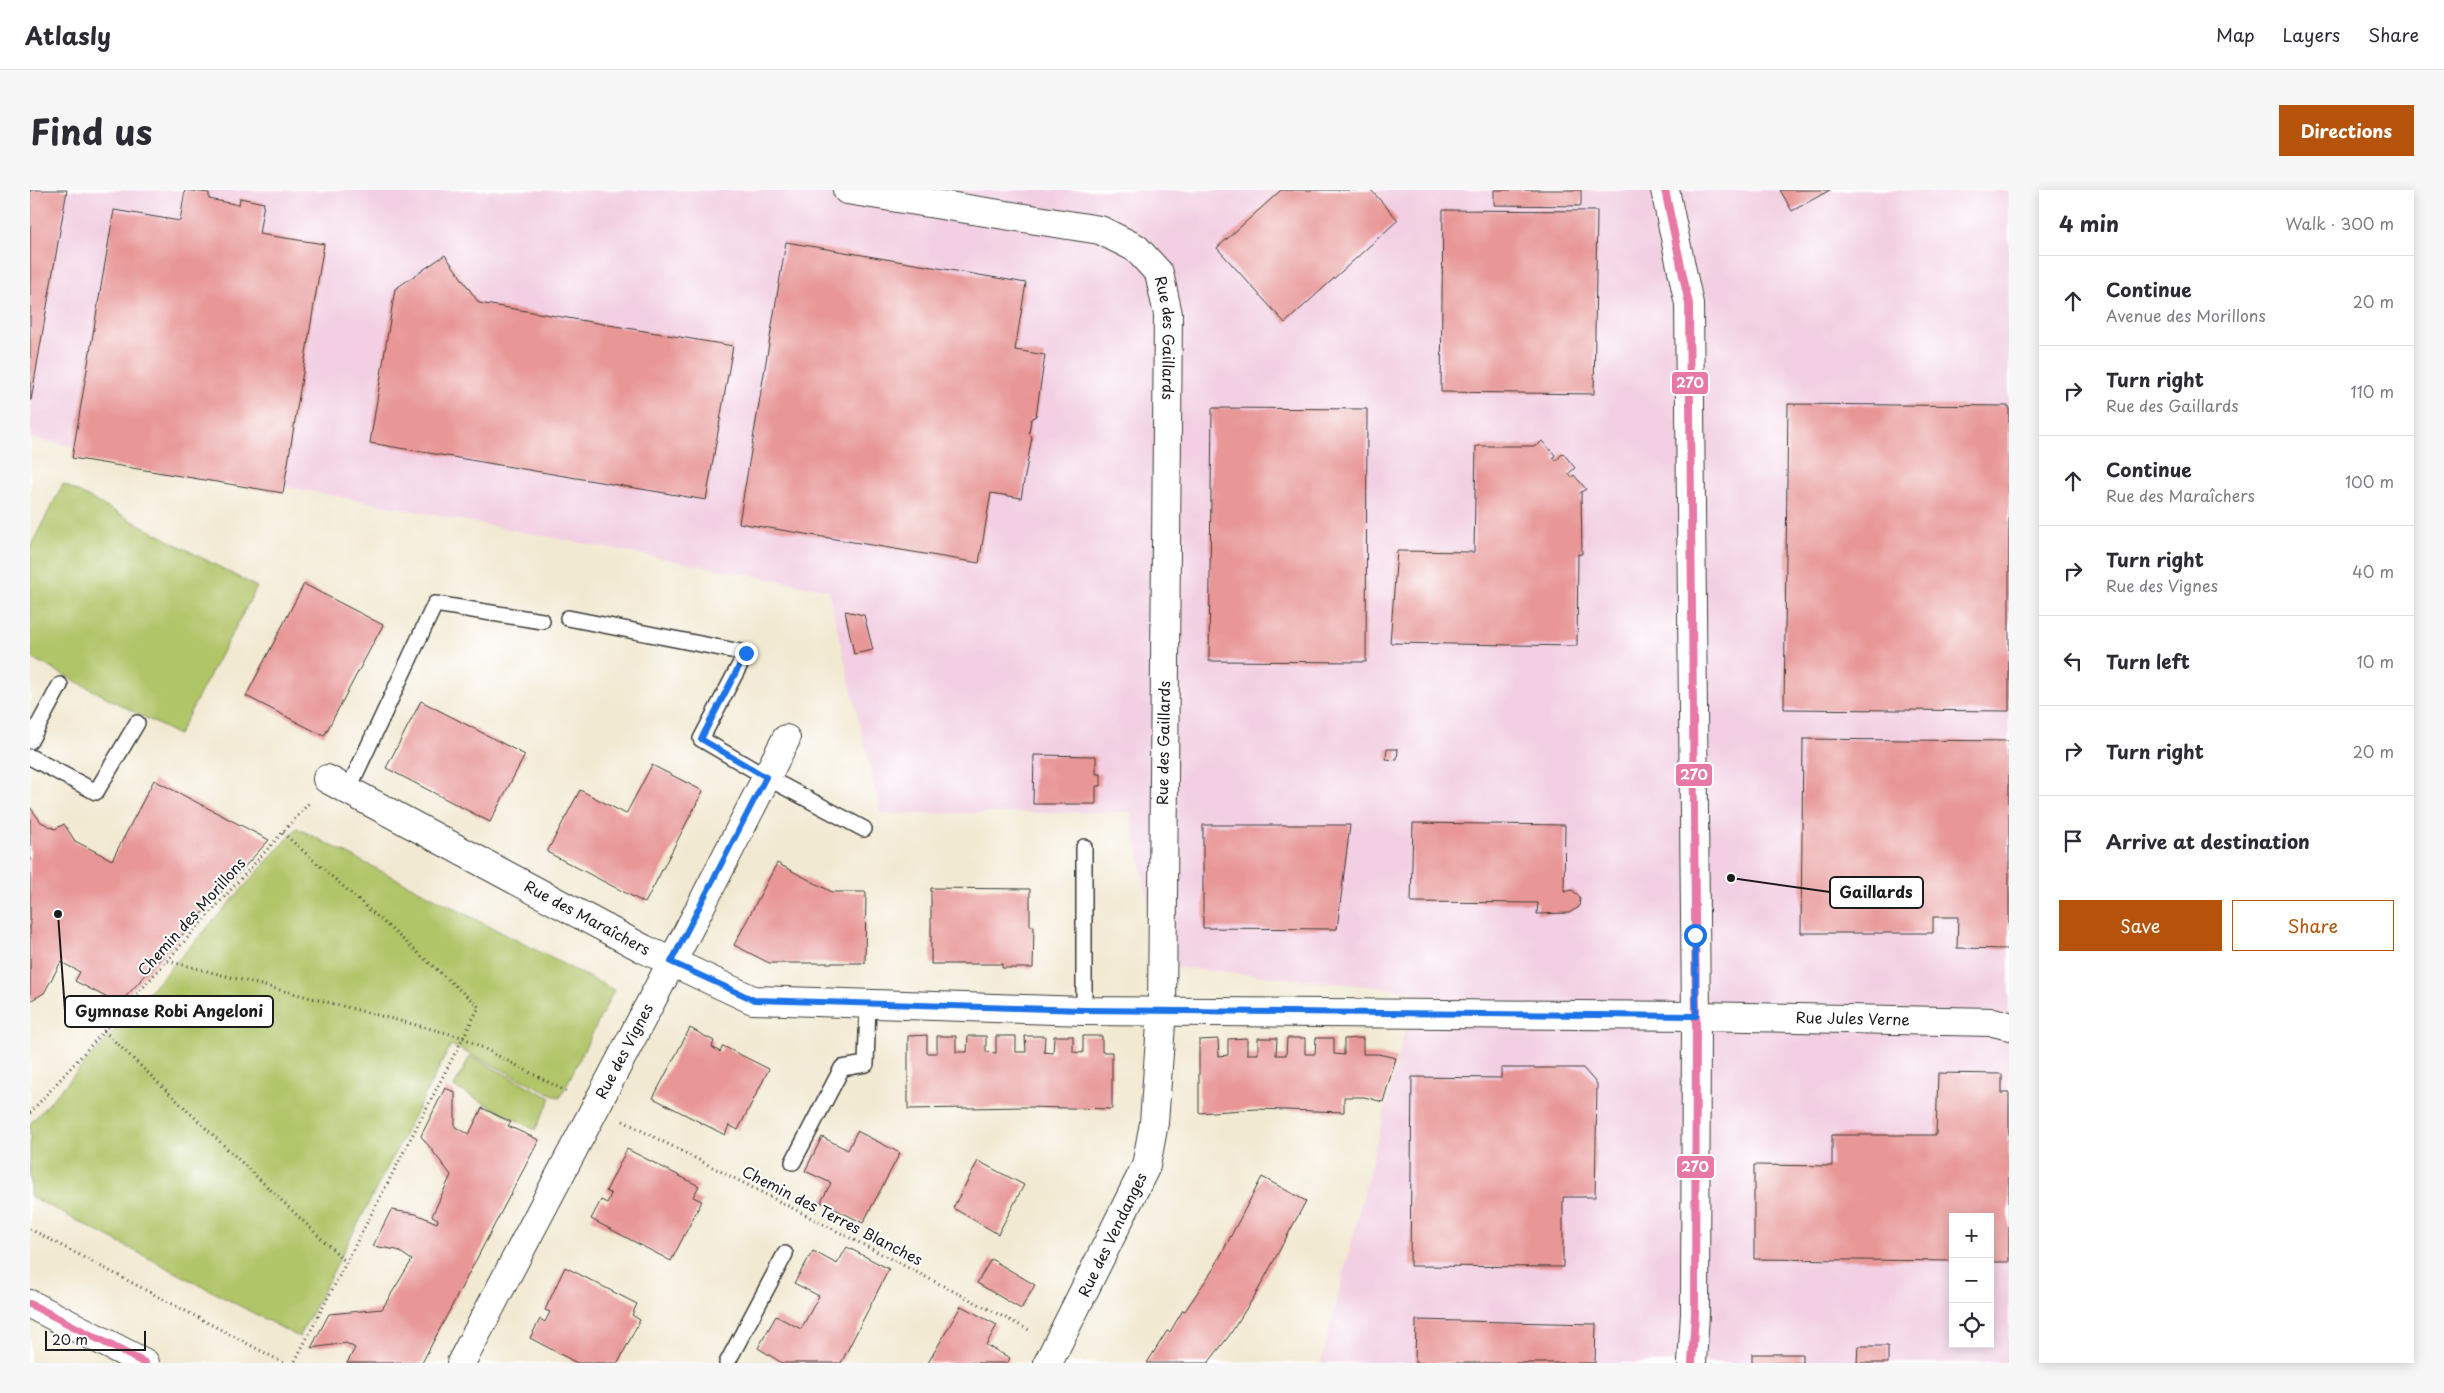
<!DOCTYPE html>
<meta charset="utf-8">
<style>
:root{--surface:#fff;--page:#f7f7f7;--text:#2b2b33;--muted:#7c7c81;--line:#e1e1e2;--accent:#b45309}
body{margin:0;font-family:"Playpen Sans",sans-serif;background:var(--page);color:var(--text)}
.controls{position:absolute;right:15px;bottom:15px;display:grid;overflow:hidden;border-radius:0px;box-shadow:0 2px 12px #0003}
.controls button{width:45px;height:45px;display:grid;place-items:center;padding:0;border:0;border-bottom:1px solid var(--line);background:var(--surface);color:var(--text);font:25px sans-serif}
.scale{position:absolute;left:15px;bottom:12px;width:101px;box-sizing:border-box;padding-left:5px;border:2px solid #1c1c1c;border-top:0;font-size:14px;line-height:18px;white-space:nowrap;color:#1c1c1c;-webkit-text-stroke:4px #fff;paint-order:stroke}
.stop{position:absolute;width:15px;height:15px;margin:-11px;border:4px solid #1a73e8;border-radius:50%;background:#fff}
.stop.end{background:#1a73e8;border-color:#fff;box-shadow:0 1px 5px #0008}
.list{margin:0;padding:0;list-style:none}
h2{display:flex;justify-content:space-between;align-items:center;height:65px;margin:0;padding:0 20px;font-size:21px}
h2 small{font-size:16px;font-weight:400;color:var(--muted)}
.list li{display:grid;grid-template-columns:32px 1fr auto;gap:15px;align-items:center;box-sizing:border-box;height:90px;padding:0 20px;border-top:1px solid var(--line)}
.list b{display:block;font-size:19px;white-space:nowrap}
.list p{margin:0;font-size:16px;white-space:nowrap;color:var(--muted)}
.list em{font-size:16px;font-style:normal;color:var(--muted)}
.actions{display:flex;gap:10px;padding:15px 20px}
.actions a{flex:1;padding:11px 0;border:1px solid var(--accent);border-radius:0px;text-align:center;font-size:18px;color:var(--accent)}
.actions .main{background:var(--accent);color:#fff}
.icon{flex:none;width:28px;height:28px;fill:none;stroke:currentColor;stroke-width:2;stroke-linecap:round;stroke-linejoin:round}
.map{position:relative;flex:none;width:1979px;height:1173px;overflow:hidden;border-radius:0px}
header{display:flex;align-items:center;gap:30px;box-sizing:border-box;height:70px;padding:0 25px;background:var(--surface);border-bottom:1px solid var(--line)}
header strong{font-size:24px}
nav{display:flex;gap:28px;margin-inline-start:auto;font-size:18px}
.intro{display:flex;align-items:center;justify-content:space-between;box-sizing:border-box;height:120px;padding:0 30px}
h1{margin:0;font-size:35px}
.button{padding:12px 22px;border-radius:0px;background:var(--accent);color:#fff;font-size:18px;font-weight:700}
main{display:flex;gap:30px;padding:0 30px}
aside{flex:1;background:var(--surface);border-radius:0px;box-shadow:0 2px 12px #0003}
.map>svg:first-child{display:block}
.built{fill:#f2cfe2;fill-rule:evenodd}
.green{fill:#b0c468;stroke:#667042}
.building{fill:#e89696}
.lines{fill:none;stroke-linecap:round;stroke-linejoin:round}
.service-casing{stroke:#3c3b37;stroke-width:18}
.minor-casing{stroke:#3c3b37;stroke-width:30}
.path{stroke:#3c3b37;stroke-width:3;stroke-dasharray:1 4;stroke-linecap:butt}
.service{stroke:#fff;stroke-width:15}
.minor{stroke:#fff;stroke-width:28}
.bus-1-casing{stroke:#fff;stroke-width:11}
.bus-1{stroke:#e878a5;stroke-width:8}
.route{stroke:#1a73e8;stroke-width:6}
.labels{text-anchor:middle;stroke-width:4;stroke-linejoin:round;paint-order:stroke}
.street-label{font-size:15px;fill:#1c1c1c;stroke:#fff}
.leader{fill:none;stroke:#1c1c1c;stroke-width:2}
.callout-dot{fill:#1c1c1c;stroke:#fff;stroke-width:2}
.callout{fill:#fff;stroke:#1c1c1c;stroke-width:2}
.callout-label{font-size:16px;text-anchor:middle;font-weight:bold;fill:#1c1c1c}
.line-badge{stroke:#fff;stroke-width:2}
.badge-label{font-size:14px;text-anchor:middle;font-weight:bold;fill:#fff}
</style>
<header>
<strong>Atlasly</strong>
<nav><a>Map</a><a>Layers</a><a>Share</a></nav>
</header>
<div class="intro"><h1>Find us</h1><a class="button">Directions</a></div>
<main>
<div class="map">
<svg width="1979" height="1173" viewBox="0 0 1979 1173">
<rect width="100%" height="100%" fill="#fff"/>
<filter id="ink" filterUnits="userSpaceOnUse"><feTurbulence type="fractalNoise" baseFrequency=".02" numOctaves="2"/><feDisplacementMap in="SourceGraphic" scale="10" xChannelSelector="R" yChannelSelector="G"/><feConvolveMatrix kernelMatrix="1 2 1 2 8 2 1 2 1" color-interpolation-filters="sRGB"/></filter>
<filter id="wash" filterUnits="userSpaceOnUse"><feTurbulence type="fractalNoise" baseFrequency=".0096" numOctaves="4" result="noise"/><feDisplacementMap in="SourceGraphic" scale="20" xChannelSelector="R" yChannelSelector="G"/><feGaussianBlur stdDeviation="1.12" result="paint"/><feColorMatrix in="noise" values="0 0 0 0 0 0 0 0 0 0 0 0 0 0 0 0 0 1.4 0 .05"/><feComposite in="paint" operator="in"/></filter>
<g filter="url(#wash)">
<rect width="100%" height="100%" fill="#f2e9d2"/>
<path class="built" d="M0 0H1979V1173H1291L1385 801 1131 776 1101 622 851 624 798 400 0 248ZM1923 1027H1960V1154H1923Z"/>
<path class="green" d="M33 294 227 397 148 545 0 467V357Z
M267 638 584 800 530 908 421 855 269 1147 0 1006V934Z
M440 866 521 908 505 940 424 897Z"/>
<g id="blocks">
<path class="building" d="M0 0H37L1 210H0Z
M155 0 179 3V9L209 15 210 8 234 13 229 44 294 54 253 303 42 268 84 20 150 31Z
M1251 0H1341L1368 30 1255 133 1187 58Z
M1464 0H1551V16L1464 15Z
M1750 0H1800L1762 21Z
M1413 20 1567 21 1564 204 1411 202Z
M756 52 996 93 985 160 1015 165 1006 226 1001 229 999 244 1002 247 991 308 961 303 949 373 709 333Z
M415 65 449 113 703 156 676 310 340 253 365 99Z
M1758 214 1979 216V521L1754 519Z
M1182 218 1337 219 1336 472 1179 471Z
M1512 251 1525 265 1523 268 1526 271 1533 263 1545 278 1538 284 1542 287 1544 285 1556 299 1551 302 1552 364H1548L1547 456 1360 453 1367 361 1444 362 1446 256H1507Z
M274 394 353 435 294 546 216 506Z
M815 421 834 425 843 460 824 464Z
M391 511 495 565 460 632 356 578Z
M1773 549 1979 551V759L1927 758 1928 727H1903V743H1771Z
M1357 559H1368L1367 570 1356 569Z
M1004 565 1066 566V584H1071V596H1066V614H1003Z
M622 575 673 601 615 713 517 662 550 600 596 624Z
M124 590 239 650 89 814 45 791 50 782 31 772 14 803 0 811V617L11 632 25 639 34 634 45 651 82 670Z
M1383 633 1535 635 1534 702 1542 700 1548 705 1550 708 1549 717 1539 723 1507 724 1508 713 1381 712Z
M1173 635H1320L1307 739 1173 738Z
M747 673 802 702H836L835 773H739L704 755Z
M901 698 1000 699V736H1004L1003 778H972V774H901Z
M660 838 684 851 682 857 690 862 693 856 739 879 708 940 699 935 695 945 623 908Z
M897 845V863H907V846H926V862H937L938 846H956V862L966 863V846H986V862H996L995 846H1015L1014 862 1023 863 1024 846H1043V862L1053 863V846H1072V862H1082V919L996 917 878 919V846Z
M1217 848V864H1228V848H1247L1246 865H1256L1257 848H1275V864H1285L1286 848H1304V864L1314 865V849L1333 848V864H1348L1366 868 1353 912 1334 907H1314V922L1227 919 1169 923V850L1188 849 1189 866 1198 865V849Z
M1471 878H1553L1567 894 1565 1007H1533V1077L1380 1076 1382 887 1471 888Z
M1908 883 1972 884V903H1979V1072H1960V1027H1923V1071L1724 1069V975L1802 976V945H1906Z
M415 898 425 902V937L439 944 452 918 481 932 478 936 509 950 392 1173H317L325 1158 316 1153 281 1158 299 1124 352 1119 382 1070 367 1060 343 1056 361 1020 386 1024 407 1033 408 1029 402 1026 421 985 391 946Z
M827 941 870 963 833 1033 791 1012 801 993 775 981 792 947 818 960Z
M597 959 669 996 663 1007 672 1011 641 1071 561 1029 571 1010 577 1013 581 1004 576 1001Z
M948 971 994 995 968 1044 923 1018Z
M1232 987 1276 1011 1227 1102 1199 1146 1178 1173H1117L1137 1141 1140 1142 1153 1120 1155 1121 1184 1078Z
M817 1057 859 1079 811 1173H752L728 1158 746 1126 771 1139 789 1106 764 1093 783 1061 807 1074Z
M961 1069 1005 1095 991 1119 947 1093Z
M535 1077 607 1114 602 1125 610 1130 588 1173H547L500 1148 510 1129 515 1132 520 1122 515 1120Z
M931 1116 967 1135 956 1155 980 1168 977 1173H898Z
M1386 1130 1566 1134 1565 1173H1385Z
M1828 1156H1858V1173H1827Z
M1722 1164H1772V1173H1722Z"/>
</g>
</g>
<g filter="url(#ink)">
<use href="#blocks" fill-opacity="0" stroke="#3c3b37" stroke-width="1"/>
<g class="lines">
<defs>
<path id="service" d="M538 428 716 463 671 549 736 587 834 639
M0 551 30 495
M0 567 66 602 107 533
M318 600 405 414 512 431
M1054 821V657
M763 972 812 878 836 874 838 814
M697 1173 755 1064"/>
<g id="minor">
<path id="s1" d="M817 0 1070 40 1106 58 1129 83 1138 124 1132 820 1124 933 1116 976 1018 1173"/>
<path d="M1635 0 1659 114 1666 826 1665 1124 1662 1173"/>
<path id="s2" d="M297 589 614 759 723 810 1054 821 1666 826 1963 832 1979 836"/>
<path d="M0 1114 115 1173"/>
<path id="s3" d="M431 1173 656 745 756 549"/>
</g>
</defs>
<use href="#service" class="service-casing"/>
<use href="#minor" class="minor-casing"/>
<path class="path" d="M253 643 449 817 264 1173
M138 771 432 847 539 903
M74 841 316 1072
M0 923 279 613
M593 931 999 1140
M0 1039 254 1173"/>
<use href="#service" class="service"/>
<use href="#minor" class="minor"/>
<defs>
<path id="bus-1" d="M1635 0 1659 114 1666 826 1665 1124 1662 1173
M0 1114 115 1173"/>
</defs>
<use href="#bus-1" class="bus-1-casing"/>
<use href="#bus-1" class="bus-1"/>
</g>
</g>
<g class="lines" filter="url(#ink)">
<path class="route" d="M716 463 671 549 736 587 641 772 724 810 1054 820 1666 826 1665 745"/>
</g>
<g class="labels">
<g class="street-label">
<text dy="5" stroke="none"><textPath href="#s1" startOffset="396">Rue des Gaillards</textPath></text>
<text transform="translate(1134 553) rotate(-89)" y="5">Rue des Gaillards</text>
<text transform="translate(162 727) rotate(-48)" y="5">Chemin des Morillons</text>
<text dy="5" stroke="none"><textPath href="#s2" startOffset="295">Rue des Maraîchers</textPath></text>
<text dy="5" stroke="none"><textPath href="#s2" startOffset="1580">Rue Jules Verne</textPath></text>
<text dy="5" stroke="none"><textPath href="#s3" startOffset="352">Rue des Vignes</textPath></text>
<text transform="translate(802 1026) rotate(27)" y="5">Chemin des Terres Blanches</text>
<text transform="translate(1083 1045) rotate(-64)" y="5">Rue des Vendanges</text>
</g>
</g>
<path class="leader" d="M1701 688L1800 702M28 724L35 821"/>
<g class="callout-dot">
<circle cx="1701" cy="688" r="5"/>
<circle cx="28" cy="724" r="5"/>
</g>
<g class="callout">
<rect x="1800" y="687" width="93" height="31" rx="5"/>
<rect x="35" y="806" width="208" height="31" rx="5"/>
</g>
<g class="callout-label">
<text x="1846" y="708">Gaillards</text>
<text x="139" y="827">Gymnase Robi Angeloni</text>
</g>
<g class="line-badge">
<rect x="1641" y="181" width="38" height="24" rx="5" fill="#e878a5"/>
<rect x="1645" y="573" width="38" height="24" rx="5" fill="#e878a5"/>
<rect x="1646" y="965" width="39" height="24" rx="5" fill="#e878a5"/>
</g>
<g class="badge-label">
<text x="1660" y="198">270</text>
<text x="1664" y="590">270</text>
<text x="1665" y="982">270</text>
</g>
</svg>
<div class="controls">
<button>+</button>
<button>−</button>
<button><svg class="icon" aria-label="locate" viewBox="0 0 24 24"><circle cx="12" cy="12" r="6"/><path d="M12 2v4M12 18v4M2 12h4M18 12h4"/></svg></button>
</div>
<div class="scale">20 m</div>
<div class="stop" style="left:1665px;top:745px"></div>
<div class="stop end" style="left:716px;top:463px"></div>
</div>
<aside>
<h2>4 min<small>Walk · 300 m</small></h2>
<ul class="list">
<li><svg class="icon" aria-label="ahead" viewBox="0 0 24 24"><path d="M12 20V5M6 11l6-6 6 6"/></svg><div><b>Continue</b><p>Avenue des Morillons</p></div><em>20 m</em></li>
<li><svg class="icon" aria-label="right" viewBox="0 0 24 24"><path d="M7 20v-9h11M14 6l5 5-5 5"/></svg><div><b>Turn right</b><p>Rue des Gaillards</p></div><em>110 m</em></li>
<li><svg class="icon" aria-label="ahead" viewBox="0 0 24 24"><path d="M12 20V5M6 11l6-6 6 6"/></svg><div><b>Continue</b><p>Rue des Maraîchers</p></div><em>100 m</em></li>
<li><svg class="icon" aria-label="right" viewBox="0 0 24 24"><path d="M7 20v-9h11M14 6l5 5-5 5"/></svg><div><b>Turn right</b><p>Rue des Vignes</p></div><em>40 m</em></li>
<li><svg class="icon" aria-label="left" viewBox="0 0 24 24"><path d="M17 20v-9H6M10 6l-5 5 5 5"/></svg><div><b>Turn left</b></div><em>10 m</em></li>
<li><svg class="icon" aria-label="right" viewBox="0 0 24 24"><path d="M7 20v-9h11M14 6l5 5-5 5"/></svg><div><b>Turn right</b></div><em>20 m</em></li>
<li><svg class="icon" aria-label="arrive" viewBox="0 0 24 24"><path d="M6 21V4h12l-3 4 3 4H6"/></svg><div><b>Arrive at destination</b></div></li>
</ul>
<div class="actions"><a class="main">Save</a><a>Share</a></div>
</aside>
</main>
